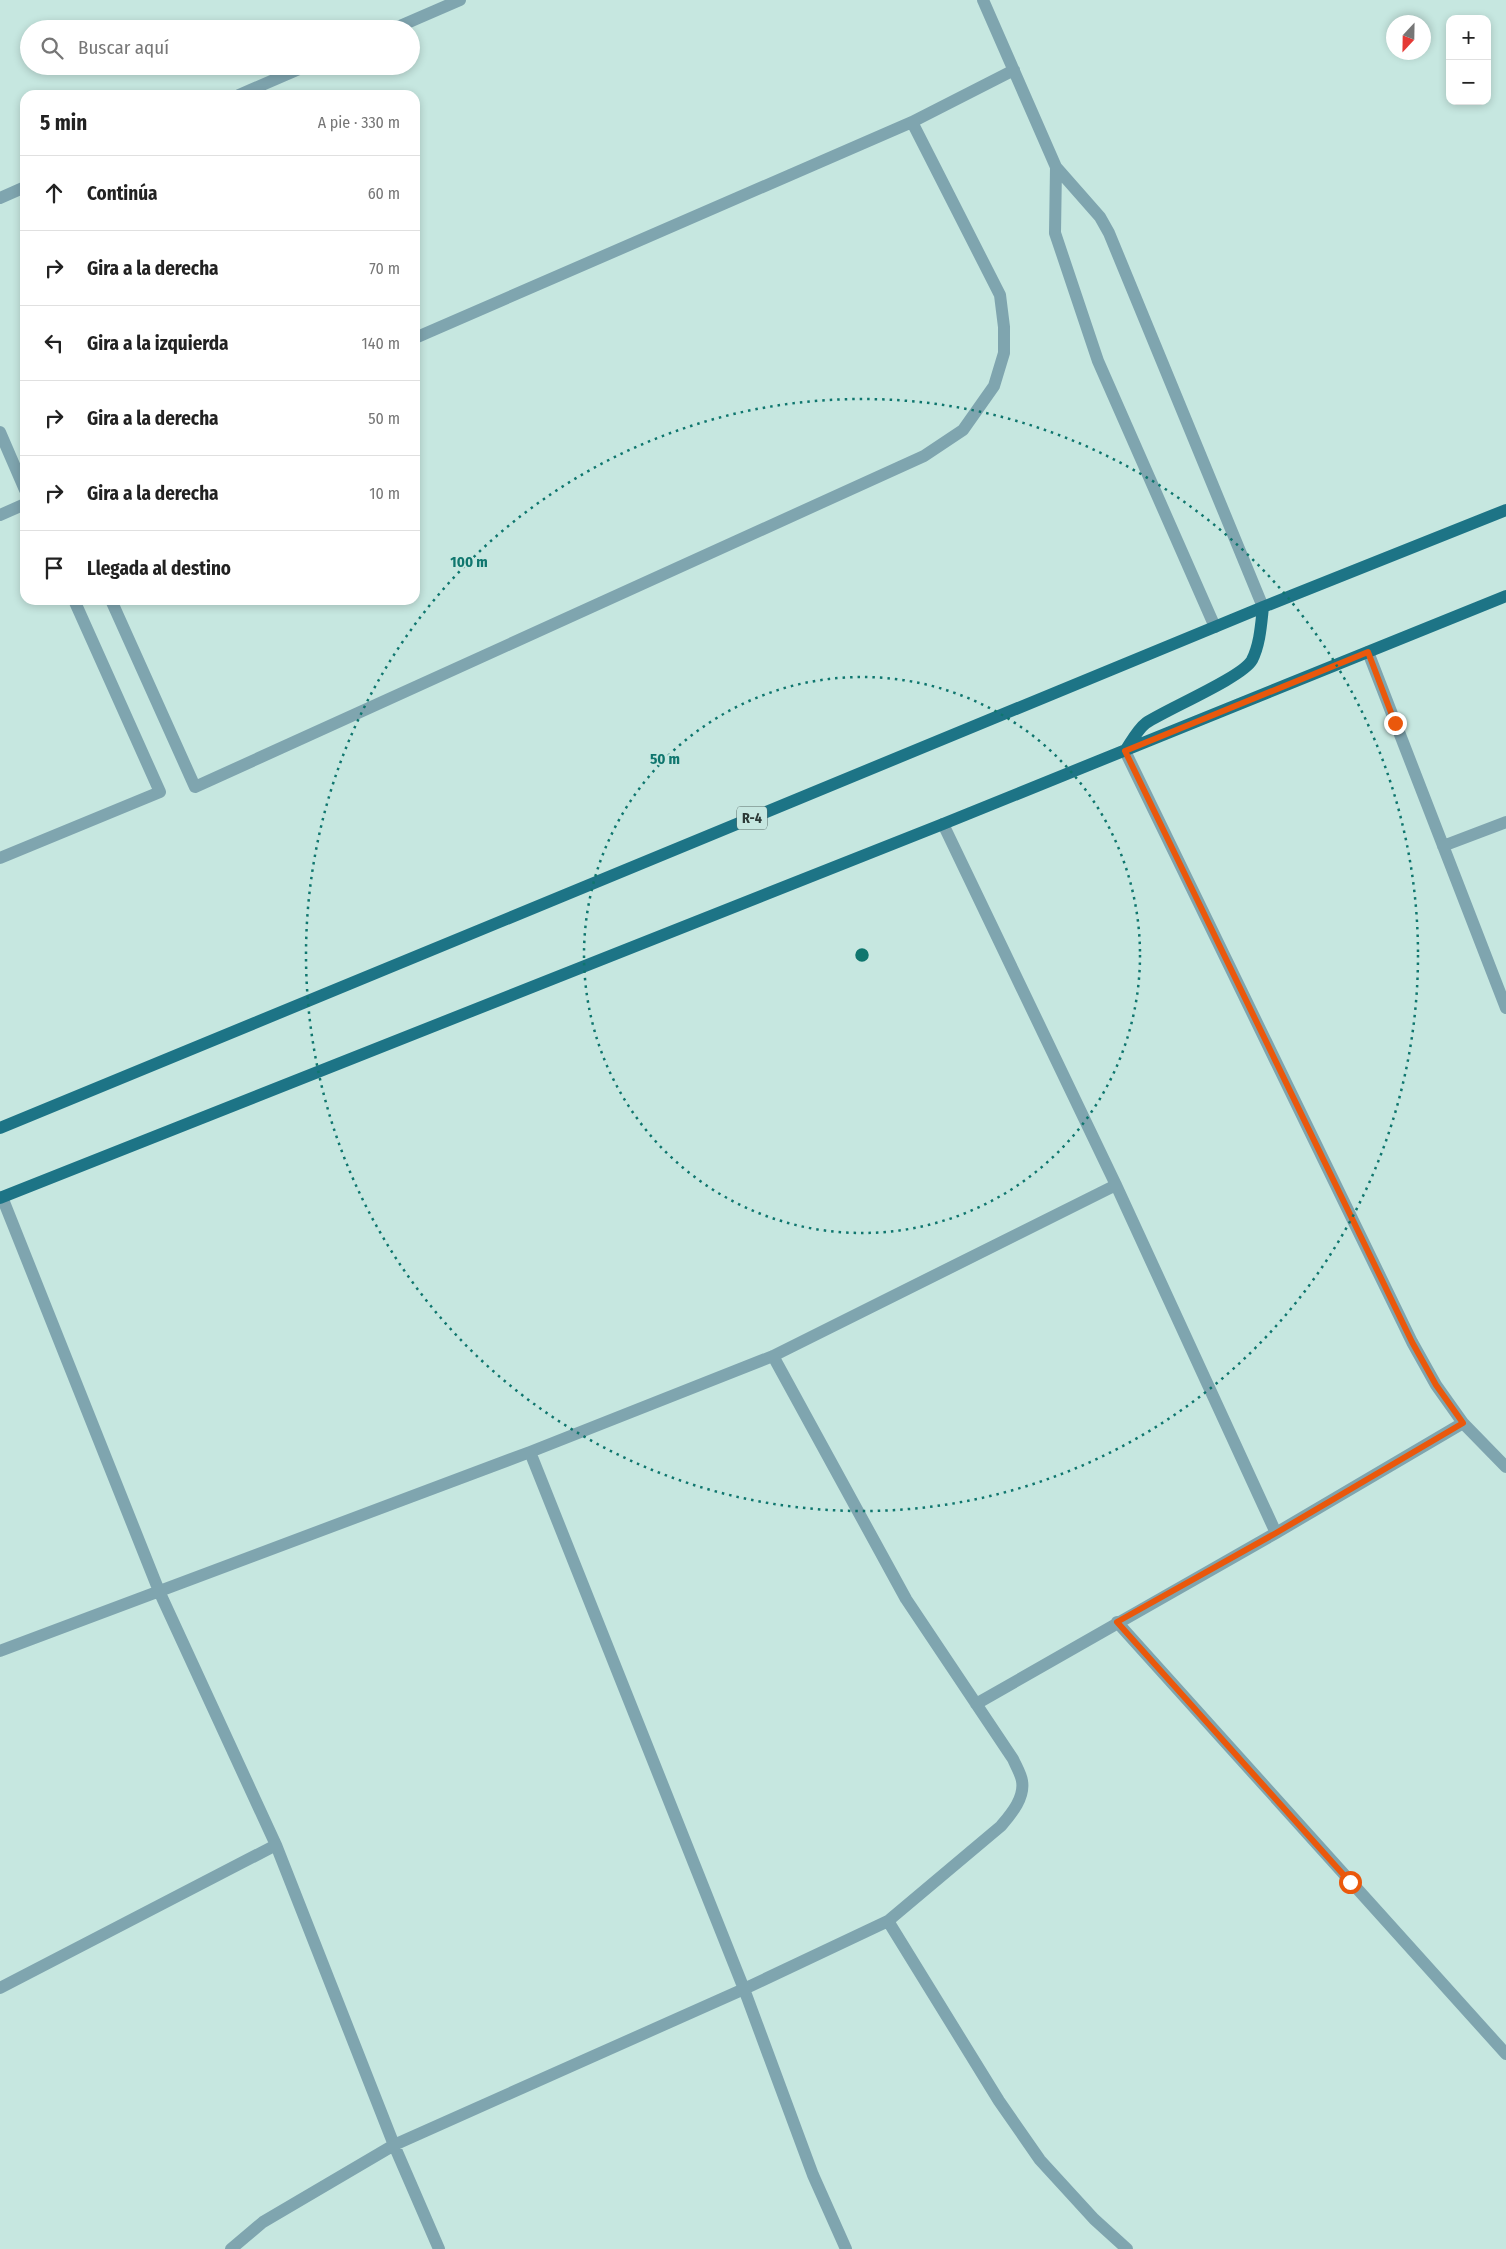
<!DOCTYPE html>
<html lang="es">
<meta charset="utf-8">
<style>
:root{--surface:#fff;--page:#f6f6f6;--text:#222;--muted:#767676;--line:#e0e0e0}
body{margin:0;font-family:"Fira Sans Condensed",sans-serif;background:var(--page);color:var(--text)}
.controls{position:absolute;right:15px;top:15px;display:grid;overflow:hidden;border-radius:10px;box-shadow:0 2px 8px #0003}
.controls button{width:45px;height:45px;display:grid;place-items:center;padding:0;border:0;border-bottom:1px solid var(--line);background:var(--surface);color:var(--text);font:25px sans-serif}
.compass{position:absolute;left:1386px;top:15px;width:45px;height:45px;border-radius:50%;background:var(--surface);box-shadow:0 2px 8px #0003;rotate:202deg}
.stop{position:absolute;width:15px;height:15px;margin:-11px;border:4px solid #ea580c;border-radius:50%;background:#fff}
.stop.end{background:#ea580c;border-color:#fff;box-shadow:0 1px 5px #0008}
.list{margin:0;padding:0;list-style:none}
h2{display:flex;justify-content:space-between;align-items:center;height:65px;margin:0;padding:0 20px;font-size:21px}
h2 small{font-size:16px;font-weight:400;color:var(--muted)}
.list li{display:grid;grid-template-columns:32px 1fr auto;gap:15px;align-items:center;box-sizing:border-box;height:75px;padding:0 20px;border-top:1px solid var(--line)}
.list b{display:block;font-size:19px;white-space:nowrap}
.list em{font-size:16px;font-style:normal;color:var(--muted)}
.icon{flex:none;width:28px;height:28px;fill:none;stroke:currentColor;stroke-width:2;stroke-linecap:round;stroke-linejoin:round}
.map{position:relative;flex:none;width:1506px;height:2249px;overflow:hidden}
.search{position:absolute;background:var(--surface);box-shadow:0 2px 8px #0003;left:20px;top:20px;width:400px;height:55px;display:flex;align-items:center;gap:12px;box-sizing:border-box;padding:0 18px;border-radius:28px;color:var(--muted);font-size:19px}
.panel{position:absolute;background:var(--surface);box-shadow:0 2px 8px #0003;left:20px;top:90px;width:400px;height:515px;border-radius:15px}
.map>svg:first-child{display:block}
.lines{fill:none;stroke-linecap:round;stroke-linejoin:round}
.street{stroke:#7fa5af;stroke-width:12}
.primary{stroke:#1d7486;stroke-width:12}
.route{stroke:#ea580c;stroke-width:6}
.ring{fill:none;stroke:#0f766e;stroke-width:2.5;stroke-dasharray:2.5 5}
.labels{text-anchor:middle;stroke-width:4;stroke-linejoin:round;paint-order:stroke}
.shield{fill:#c6e7e0;stroke:#5a6d69;stroke-width:1}
.shield-label{font-size:14px;font-weight:bold;fill:#2c3936}
.centre{fill:#0f766e;stroke:#c6e7e0;stroke-width:2.5}
.ring-label{font-size:15px;text-anchor:middle;font-weight:bold;fill:#0f766e;stroke:#c6e7e0;stroke-width:4;stroke-linejoin:round;paint-order:stroke}
</style>
<div class="map">
<svg width="1506" height="2249" viewBox="0 0 1506 2249">
<rect width="100%" height="100%" fill="#c6e7e0"/>
<g class="lines">
<path class="street" d="M983 0 1056 167 1100 217 1109 233 1263 607
M393 29 460 0
M239 95 306 66
M1056 167 1055 233 1098 361 1215 627
M0 198 25 187
M415 338 912 122 1014 70
M0 432 25 490
M0 515 25 504
M111 600 195 787 924 456 963 430 994 386 1004 353V327L1000 295 912 122
M1368 652 1506 1008
M1125 751 1412 1342 1436 1385 1463 1423 1506 1467
M943 824 1116 1185 1276 1533
M1443 846 1506 822
M0 858 160 792 74 600
M2 1197 159 1591 276 1845 394 2145 439 2249
M773 1356 906 1599 1013 1759C1016 1766 1021 1774 1022 1781 1025 1798 1011 1814 1001 1826L888 1921
M530 1452 744 1989 813 2175 846 2249
M1117 1622 1506 2054
M0 1651 530 1452 773 1356 1116 1185
M976 1704 1276 1533 1463 1423
M0 1988 276 1845
M231 2249 263 2222 394 2145 744 1989 888 1921 999 2101 1040 2160 1094 2219 1127 2249"/>
<path class="primary" d="M1125 751C1131 742 1138 729 1146 723 1167 709 1243 677 1252 660 1260 644 1261 625 1263 607
M0 1128 1263 607 1506 510
M0 1198 943 824 1506 596"/>
</g>
<g class="lines">
<path class="route" d="M1350 1882 1117 1622 1276 1533 1463 1423 1436 1385 1412 1342 1125 751 1368 652 1395 723"/>
</g>
<g class="ring">
<circle cx="862" cy="955" r="278"/>
<circle cx="862" cy="955" r="556"/>
</g>
<g class="labels">
<rect class="shield" x="737" y="806.5" width="30" height="23" rx="4"/>
<g class="shield-label">
<text x="752" y="823">R-4</text>
</g>
</g>
<circle cx="862" cy="955" r="8" class="centre"/>
<g class="ring-label">
<text x="469" y="567">100 m</text>
<text x="665" y="764">50 m</text>
</g>
</svg>
<div class="controls">
<button>+</button>
<button>−</button>
</div>
<svg class="compass" viewBox="-18 -18 36 36"><path d="M0-13l5 13h-10z" fill="#e53935"/><path d="M0 13l5-13h-10z" fill="#767676"/></svg>
<div class="stop" style="left:1350px;top:1882px"></div>
<div class="stop end" style="left:1395px;top:723px"></div>
<div class="search"><svg class="icon" aria-label="search" viewBox="0 0 24 24"><circle cx="10" cy="10" r="6"/><path d="M15 15l6 6"/></svg>Buscar aquí</div>
<section class="panel">
<h2>5 min<small>A pie · 330 m</small></h2>
<ul class="list">
<li><svg class="icon" aria-label="ahead" viewBox="0 0 24 24"><path d="M12 20V5M6 11l6-6 6 6"/></svg><div><b>Continúa</b></div><em>60 m</em></li>
<li><svg class="icon" aria-label="right" viewBox="0 0 24 24"><path d="M7 20v-9h11M14 6l5 5-5 5"/></svg><div><b>Gira a la derecha</b></div><em>70 m</em></li>
<li><svg class="icon" aria-label="left" viewBox="0 0 24 24"><path d="M17 20v-9H6M10 6l-5 5 5 5"/></svg><div><b>Gira a la izquierda</b></div><em>140 m</em></li>
<li><svg class="icon" aria-label="right" viewBox="0 0 24 24"><path d="M7 20v-9h11M14 6l5 5-5 5"/></svg><div><b>Gira a la derecha</b></div><em>50 m</em></li>
<li><svg class="icon" aria-label="right" viewBox="0 0 24 24"><path d="M7 20v-9h11M14 6l5 5-5 5"/></svg><div><b>Gira a la derecha</b></div><em>10 m</em></li>
<li><svg class="icon" aria-label="arrive" viewBox="0 0 24 24"><path d="M6 21V4h12l-3 4 3 4H6"/></svg><div><b>Llegada al destino</b></div></li>
</ul>
</section>
</div>
